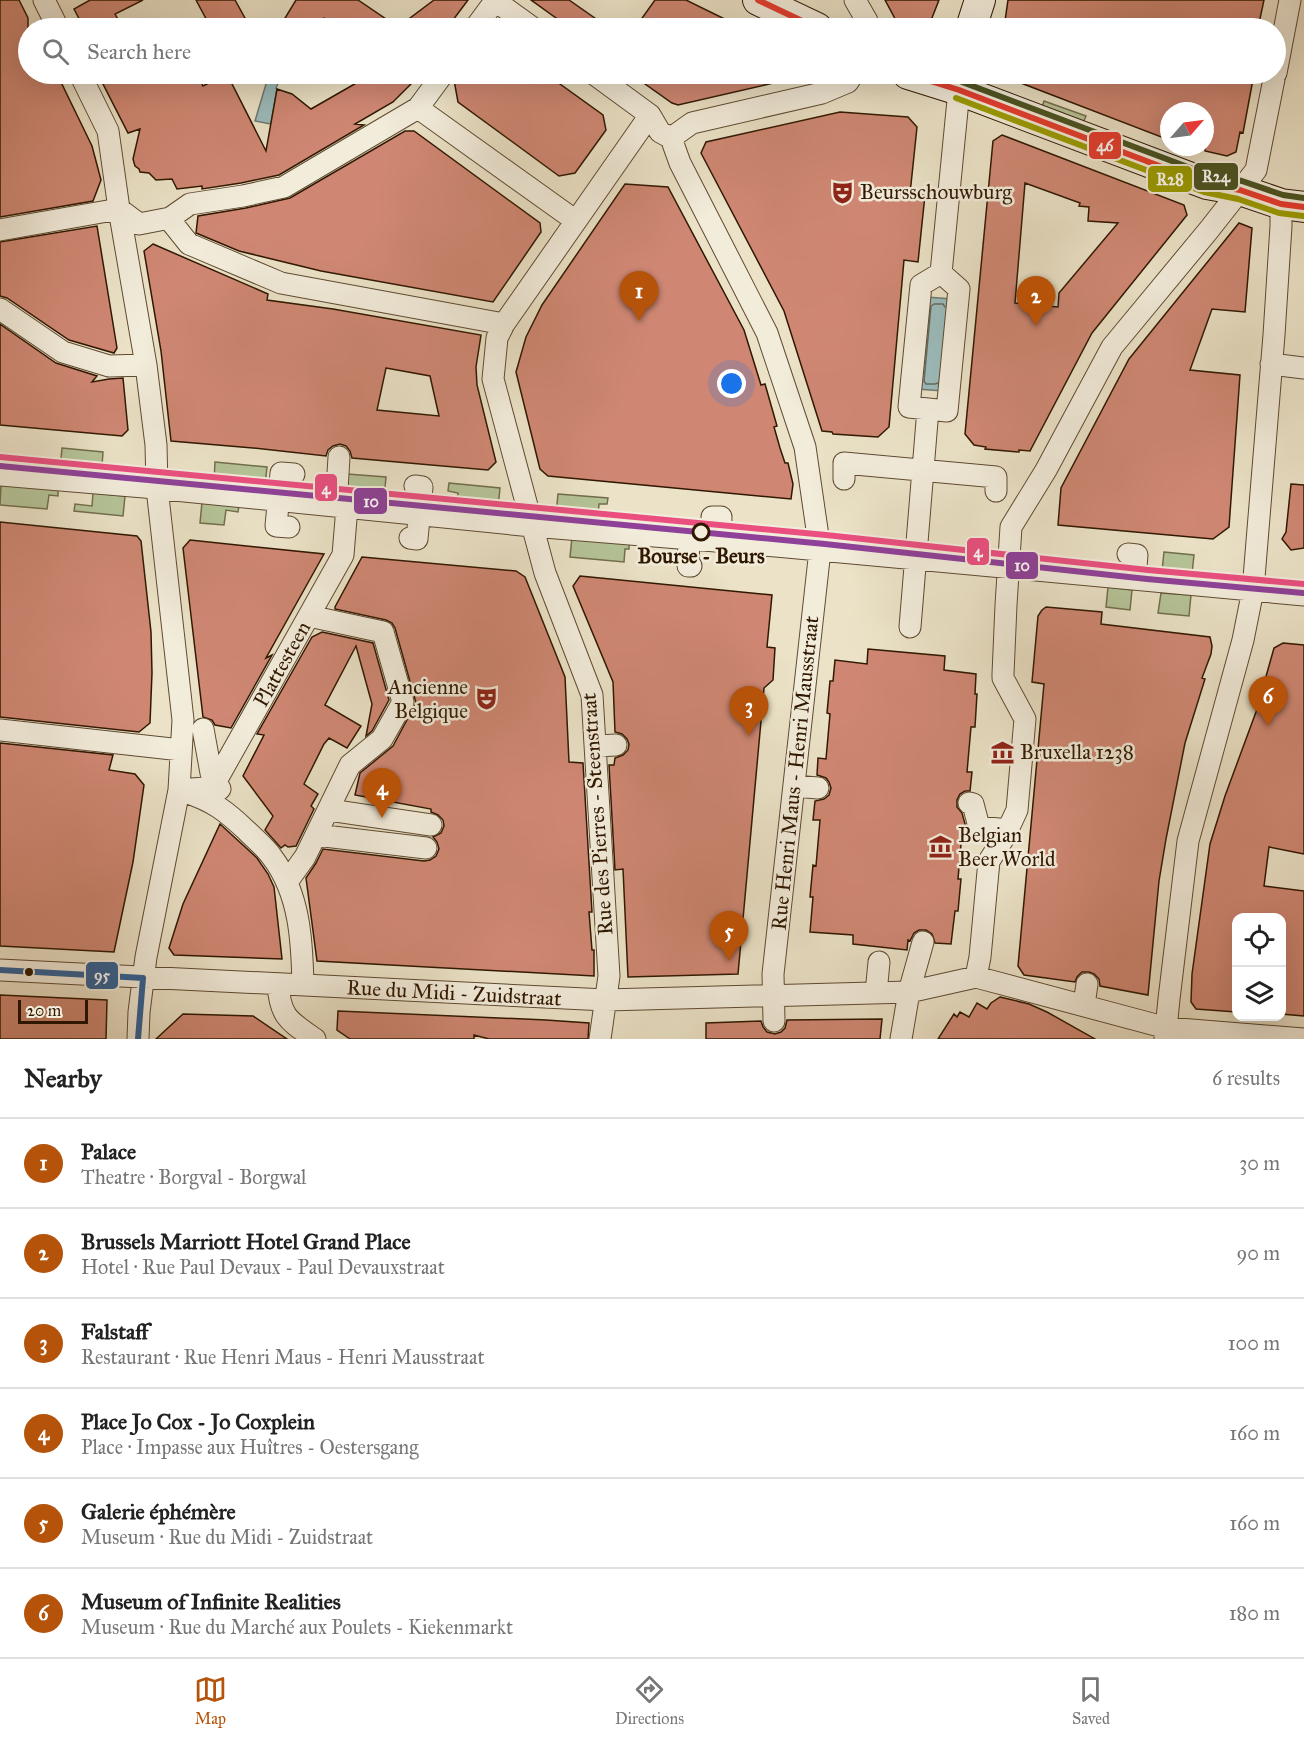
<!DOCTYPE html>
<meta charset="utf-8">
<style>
:root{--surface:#fff;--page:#f6f6f6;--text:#222;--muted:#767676;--line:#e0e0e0;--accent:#b45309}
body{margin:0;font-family:"IM FELL Great Primer",serif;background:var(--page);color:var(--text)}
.controls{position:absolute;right:18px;bottom:18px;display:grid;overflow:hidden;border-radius:12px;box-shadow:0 6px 24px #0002}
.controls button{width:54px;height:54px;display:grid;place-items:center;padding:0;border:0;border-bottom:2px solid var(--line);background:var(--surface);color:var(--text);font:30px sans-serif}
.compass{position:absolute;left:1160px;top:102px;width:54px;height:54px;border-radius:50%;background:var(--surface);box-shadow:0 6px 24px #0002;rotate:62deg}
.scale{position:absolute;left:18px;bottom:15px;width:70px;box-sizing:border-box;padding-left:6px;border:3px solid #301800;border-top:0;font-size:16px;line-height:21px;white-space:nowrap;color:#301800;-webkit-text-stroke:4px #f2ecdb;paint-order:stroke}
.you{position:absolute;left:732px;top:384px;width:21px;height:21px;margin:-15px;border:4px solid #fff;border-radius:50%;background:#1a73e8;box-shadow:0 0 0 9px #1a73e833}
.badge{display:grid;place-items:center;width:39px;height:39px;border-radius:50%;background:var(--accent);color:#fff;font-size:20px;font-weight:700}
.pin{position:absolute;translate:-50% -50px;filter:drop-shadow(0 2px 3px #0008)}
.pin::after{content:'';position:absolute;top:32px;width:21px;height:18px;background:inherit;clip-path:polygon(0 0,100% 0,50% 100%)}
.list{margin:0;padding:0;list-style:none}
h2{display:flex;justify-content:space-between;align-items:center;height:78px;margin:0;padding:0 24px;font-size:26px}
h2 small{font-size:20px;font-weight:400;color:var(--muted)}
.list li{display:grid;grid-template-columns:39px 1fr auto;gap:18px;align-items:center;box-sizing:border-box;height:90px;padding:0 24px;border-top:2px solid var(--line)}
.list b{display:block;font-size:22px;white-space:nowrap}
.list p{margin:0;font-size:20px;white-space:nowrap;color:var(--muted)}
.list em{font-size:20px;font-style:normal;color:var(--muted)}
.icon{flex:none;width:33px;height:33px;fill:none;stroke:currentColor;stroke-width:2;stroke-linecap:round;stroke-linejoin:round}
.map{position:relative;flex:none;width:1304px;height:1039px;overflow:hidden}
.search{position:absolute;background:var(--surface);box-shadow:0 6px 24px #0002;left:18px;right:18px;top:18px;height:66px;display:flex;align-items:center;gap:15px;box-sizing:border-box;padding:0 21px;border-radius:33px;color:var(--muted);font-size:22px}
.sheet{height:618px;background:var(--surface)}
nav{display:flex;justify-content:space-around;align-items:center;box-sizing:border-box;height:84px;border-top:2px solid var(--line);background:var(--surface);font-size:16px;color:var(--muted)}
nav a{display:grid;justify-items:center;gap:3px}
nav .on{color:var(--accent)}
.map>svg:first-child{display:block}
.green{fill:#b5c498;stroke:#726e4c;stroke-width:1.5}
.water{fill:#9bbcbd;stroke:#707a71;stroke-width:1.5}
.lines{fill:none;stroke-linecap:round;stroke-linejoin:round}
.shore{stroke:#666a5e;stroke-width:1.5}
.building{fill:#cf8773;stroke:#301800;stroke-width:1.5;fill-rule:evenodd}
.street-casing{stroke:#5f4a32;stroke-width:23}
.secondary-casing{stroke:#301800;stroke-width:32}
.street{stroke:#f2ecdb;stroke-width:21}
.secondary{stroke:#f2ecdb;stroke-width:30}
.bus-1-casing{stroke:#f2ecdb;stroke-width:10}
.bus-2-casing{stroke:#f2ecdb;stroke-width:10}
.bus-3-casing{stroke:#f2ecdb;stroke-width:10}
.bus-4-casing{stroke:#f2ecdb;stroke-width:10}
.bus-1{stroke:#e43c2e;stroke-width:6}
.bus-2{stroke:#9a9b00;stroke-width:6}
.bus-3{stroke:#4a5321;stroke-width:6}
.bus-4{stroke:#306196;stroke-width:6}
.tram-1-casing{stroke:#f2ecdb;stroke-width:10}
.tram-2-casing{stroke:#f2ecdb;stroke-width:10}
.tram-1{stroke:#ea4f80;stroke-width:6}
.tram-2{stroke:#8f4199;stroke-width:6}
.stop-dot{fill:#f2ecdb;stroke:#301800;stroke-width:3}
.bus-dot{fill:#301800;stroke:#f2ecdb;stroke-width:2}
.labels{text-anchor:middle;stroke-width:5;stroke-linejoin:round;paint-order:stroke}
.poi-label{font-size:21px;fill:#301800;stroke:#f2ecdb;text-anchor:start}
.stop-label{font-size:21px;font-weight:bold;fill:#301800;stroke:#f2ecdb}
.street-label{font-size:21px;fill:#301800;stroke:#f2ecdb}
.line-badge{stroke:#f2ecdb;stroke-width:2}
.badge-label{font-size:16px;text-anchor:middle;font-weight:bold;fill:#fff}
</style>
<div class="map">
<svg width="1304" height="1039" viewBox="0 0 1304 1039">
<rect width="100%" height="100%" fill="#ebe2c7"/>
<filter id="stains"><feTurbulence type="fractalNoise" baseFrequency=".00333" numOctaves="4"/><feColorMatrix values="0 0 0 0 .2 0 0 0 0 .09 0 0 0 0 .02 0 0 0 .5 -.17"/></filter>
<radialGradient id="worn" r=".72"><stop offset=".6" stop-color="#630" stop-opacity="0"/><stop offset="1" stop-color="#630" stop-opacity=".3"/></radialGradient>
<path class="green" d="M1044 101 1086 116 1083 123 1042 107Z
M62 448 103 452 102 466 121 467 120 474 60 468Z
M215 462 267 467 265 486 214 482Z
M347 474 386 477 384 498 345 494Z
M449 483 500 488 498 508 456 505 458 493 448 491Z
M1 484 58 489V496L49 495 47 509 0 505Z
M93 493 125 496 123 516 74 511 75 504 92 506Z
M558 494 608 498 607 504H599L598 518 556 514Z
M202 502 239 506 238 512 226 510 224 525 200 523Z
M572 537 629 542V549H625L624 562 570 557Z
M1164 552 1194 555 1192 574 1162 571Z
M1108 587 1132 590 1130 610 1106 607Z
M1161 593 1191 595 1189 616 1158 613Z"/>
<path class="water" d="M269 74H282L276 88 277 89 271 124 255 121Z
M926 297 952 299 943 391 917 389Z"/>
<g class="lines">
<path class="shore" d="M938 383 935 384H926L924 381 931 306 934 304H943L945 307"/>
</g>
<path class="building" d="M0 0H19L28 18V74H57L92 146 101 180 93 201 0 217Z
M90 0H143L115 14 123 28H84L74 9Z
M196 0H235L246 20 229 28H211Z
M296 0H358L398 27 434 0H468L447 28H341L324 18 319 28H279Z
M531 0H569L609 28H570Z
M655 0H686L743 28H635Z
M885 0H939L928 28H900Z
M1008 0H1264L1258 28H1004Z
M109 74H197L203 86 227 74 266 151 277 89 292 94 311 109 372 74H421L393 102 355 124 364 125 279 175 241 183 202 189V186L177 189 172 179 156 180 149 173 140 172 139 169 135 166 133 159 140 129 128 133 102 82Z
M455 74H546L603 115 606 130 575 173 559 176 458 102 454 80Z
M631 74H781L782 81 678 105 672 103Z
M1001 74H1254L1243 133 1240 132 1236 152 1227 156 1205 151V111H1169V140L1000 75Z
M840 112 908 117 917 127 910 194 925 195 918 262 904 260 889 427 878 437 833 434 832 432 822 431 784 311 701 153 706 142Z
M405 131H414L540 223 541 232 493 302 321 271 239 251 196 233 198 216 246 208 290 198Z
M1002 135 1184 205 1187 215 1092 333 1030 451 1019 450V452L985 449 986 447 974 445 965 434 993 141ZM1025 183 1080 203 1079 206 1089 207 1088 221 1118 223 1059 293 1058 307 1015 303Z
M625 184 668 187 744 330 761 385 765 384 777 426 774 427 780 448 785 463H788L793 484 791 499 548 476 540 469 516 372 526 337 542 305Z
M1239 223 1252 228 1245 312 1212 309 1190 370 1240 375 1229 527 1213 539 1058 525 1061 488 1129 359Z
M97 226 117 348 114 353 69 340 7 298 0 296V242Z
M153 244 268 294 267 300 333 309 481 335 476 367 477 385 496 462 488 470 352 458 350 451 346 446 340 444 333 446 328 450 326 456 253 448 171 441 161 351 144 251ZM386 368 430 376 439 416 377 410Z
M0 324 56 363 97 376 92 382 109 379 123 378 128 430 122 436 0 425Z
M1291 484 1304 485V548L1291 550 1282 539 1286 532Z
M0 522 137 536 141 541 151 632 152 673 150 723 139 732 0 717Z
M190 540 324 554 266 658 272 655 231 728 215 725 212 720 203 717 183 548Z
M362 557 516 571 525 577 565 677 569 762 583 763 592 912H589L592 950H594V976L317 961 306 878 316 863 323 849 424 861 430 860 436 856 439 849 437 842 433 837 441 833 444 826 443 820 438 815 431 812V809L355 795 360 773 393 746 416 703 395 628 392 623 386 620 335 609V607Z
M580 576 772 595 767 647 775 648 773 680 764 688 738 974 628 977 623 869 615 870 609 765H614L615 758 623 755 628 750 629 744 627 739 622 734 615 732 613 682 573 586Z
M1046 607 1102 612 1101 624 1210 637 1212 646 1211 654 1202 678 1205 679 1185 743 1166 839 1159 881 1148 995 1100 986 1099 979 1094 974 1089 972H1082L1077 977 1075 982 1024 975 1018 966 1044 684 1032 682 1038 616 1042 610Z
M322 632 373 643 389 700 372 731 366 736 372 704 356 646 325 705 361 726 347 748 329 738 324 744 304 784 318 794 311 806 314 809 296 846 288 847 285 845 281 848 265 830 273 816 243 776 264 735 257 734 312 637Z
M1283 643 1304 645V854L1269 847 1264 886 1304 891V1016L1281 1014V918H1236V1012L1196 1009 1191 1002 1192 974 1210 844 1225 796 1256 712 1274 648Z
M868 649 945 656 944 670 976 674 975 694H977L975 727H971L967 772H972L970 791H965L960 794 957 800V807L962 813 967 831V834L962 833 958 879H961L958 911H955L951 944 935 943 932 934 926 930H919L914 933 910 941 908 940 907 950 853 944V935L810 932 813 897H810L813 865 816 866 820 820H813L815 801 824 799 829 795 831 788 829 782 826 778 817 775 818 758 826 759 830 714 827 713 830 681H833L835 660 867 664Z
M0 743 113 755 109 770 135 774 144 785 133 862 114 952 0 946Z
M220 824 257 858 268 874 274 887 282 959 174 955 169 948 183 904Z
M0 995 107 1000 106 1039H0Z
M1000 997 1029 1004 1047 1012 1095 1039H938L954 1014 957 1017 960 1012 969 1017 977 1003 987 1009 991 1003Z
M338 1011 546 1020 589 1023 588 1039H489L474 1035V1039H350L337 1030Z
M183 1014 253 1016 287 1039H156Z
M882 1019 880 1039H706V1023L761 1021 763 1027 767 1032 775 1034 781 1032 785 1028 787 1020Z"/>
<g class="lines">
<defs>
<path id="street" d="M44 0 58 28
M494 0 533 28
M855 0 867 21 868 28
M475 28 495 1
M1276 73 1290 0
M80 74 108 131 119 209 146 365 156 445 157 488 183 720 179 790 146 957 139 1012 138 1039
M594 74 650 115 660 132 671 138 692 123 822 93 848 82 853 74
M418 108 576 221
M671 138 680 163 767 333 805 447 820 550 773 974 774 1021
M119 209 139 224 170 218 190 204 243 196 284 187 418 108 443 74
M170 218 173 224 189 244 281 283 504 324
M0 230 119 209
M941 273 959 289 947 411 909 407 921 285Z
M941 273 959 90
M0 309 63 352 109 366 146 365
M1271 364 1304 368
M339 457 337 490 347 507
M0 475 144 487 532 526 776 546 1304 595
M844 479V463L996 477V491
M712 517H721L720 541
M289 527 276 526 281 473 294 474
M410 538 417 539 422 487 415 486
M689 539 688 566H691
M1128 554 1137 555 1135 579
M910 627 928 409
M203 729 211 773 220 789
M0 730 181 750
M596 746 616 745
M794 786 818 788
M179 790 205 788 216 781 343 555 347 507
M185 792C213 801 226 811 247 831 255 839 265 847 272 857 300 894 302 941 303 985
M969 803 973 804 979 827 1008 830
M329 810 431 825
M316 835 426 848
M287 882 305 857 350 765 382 739 403 702 383 632 309 616
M0 970 606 1000 909 992 976 977 1167 1028 1304 1039
M976 977 980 957 989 861 1005 836 1017 810 1025 719 1003 678V674L1006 605 1011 527 1046 470 1112 347 1208 231 1256 170 1275 74
M278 984C280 1017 289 1021 315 1039
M876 993 879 962
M1084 1005 1087 984
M600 1039 609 976 592 695 545 573 493 379 497 338 504 324 650 115
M901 1039 909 992 923 942
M1165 1039 1169 999 1188 841 1243 640 1253 590 1274 335 1281 226V204"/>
<path id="secondary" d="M758 0 817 28
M971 28 980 0
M908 74 959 90 1207 184 1240 190 1281 204 1304 207"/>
</defs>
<use href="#street" class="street-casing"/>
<use href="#secondary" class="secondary-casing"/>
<use href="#street" class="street"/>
<use href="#secondary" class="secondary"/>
<defs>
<path id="bus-1" d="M758 0 817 28
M908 74 959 90 1207 184 1240 190 1281 204 1304 207"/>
<path id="bus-2" d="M956 98 1204 192 1238 199 1279 213 1303 216"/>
<path id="bus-3" d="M962 82 1209 175 1242 181 1283 195 1304 198"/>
<path id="bus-4" d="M0 970 143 978 138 1039"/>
</defs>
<use href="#bus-1" class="bus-1-casing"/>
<use href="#bus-2" class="bus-2-casing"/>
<use href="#bus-3" class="bus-3-casing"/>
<use href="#bus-4" class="bus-4-casing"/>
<use href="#bus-1" class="bus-1"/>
<use href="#bus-2" class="bus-2"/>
<use href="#bus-3" class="bus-3"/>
<use href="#bus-4" class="bus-4"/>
<defs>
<path id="tram-1" d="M0 457 826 535 1148 570 1304 584"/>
<path id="tram-2" d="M0 466 825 544 1147 579 1303 593"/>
</defs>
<use href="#tram-1" class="tram-1-casing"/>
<use href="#tram-2" class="tram-2-casing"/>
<use href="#tram-1" class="tram-1"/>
<use href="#tram-2" class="tram-2"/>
</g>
<defs>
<symbol id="theatre-bare" viewBox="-9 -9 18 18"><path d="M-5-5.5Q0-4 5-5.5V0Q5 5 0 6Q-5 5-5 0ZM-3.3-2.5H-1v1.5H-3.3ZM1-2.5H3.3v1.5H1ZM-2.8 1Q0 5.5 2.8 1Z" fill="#8f2418" stroke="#f2ecdb" stroke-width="2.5" paint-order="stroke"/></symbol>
<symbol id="museum-bare" viewBox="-9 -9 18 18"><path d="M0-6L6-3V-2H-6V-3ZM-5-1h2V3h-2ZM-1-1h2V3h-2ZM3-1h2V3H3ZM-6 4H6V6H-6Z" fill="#8f2418" stroke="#f2ecdb" stroke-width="2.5" paint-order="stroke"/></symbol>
</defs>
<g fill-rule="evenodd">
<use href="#theatre-bare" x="826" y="176" width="33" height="33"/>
<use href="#theatre-bare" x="470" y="682" width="33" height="33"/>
<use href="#museum-bare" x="986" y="736" width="33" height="33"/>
<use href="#museum-bare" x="924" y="830" width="33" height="33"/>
</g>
<circle class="stop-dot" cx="701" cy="532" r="8"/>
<circle class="bus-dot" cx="29" cy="972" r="5"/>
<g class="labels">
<g class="poi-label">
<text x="860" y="199">Beursschouwburg</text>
<text x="468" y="694" text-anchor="end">Ancienne<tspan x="468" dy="24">Belgique</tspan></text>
<text x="1020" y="759">Bruxella 1238</text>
<text x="958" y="842">Belgian<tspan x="958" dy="24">Beer World</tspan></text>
</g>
<g class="stop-label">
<text x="701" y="563">Bourse - Beurs</text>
</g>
<g class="street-label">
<text transform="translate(282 664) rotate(-61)" y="7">Plattesteen</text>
<text transform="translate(795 773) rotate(-84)" y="7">Rue Henri Maus - Henri Mausstraat</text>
<text transform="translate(597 814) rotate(-94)" y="7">Rue des Pierres - Steenstraat</text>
<text transform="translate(454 993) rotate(3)" y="7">Rue du Midi - Zuidstraat</text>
</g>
</g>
<g class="line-badge">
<rect x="1088" y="131" width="34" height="29" rx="6" fill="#e43c2e"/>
<rect x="1193" y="162" width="46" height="29" rx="6" fill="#4a5321"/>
<rect x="1147" y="165" width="46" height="28" rx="6" fill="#9a9b00"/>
<rect x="314" y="473" width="24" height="29" rx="6" fill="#ea4f80"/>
<rect x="353" y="487" width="35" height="28" rx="6" fill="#8f4199"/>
<rect x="966" y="537" width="24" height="29" rx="6" fill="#ea4f80"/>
<rect x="1005" y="551" width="34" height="29" rx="6" fill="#8f4199"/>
<rect x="85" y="961" width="34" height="29" rx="6" fill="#306196"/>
</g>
<g class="badge-label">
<text x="1105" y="151">46</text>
<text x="1216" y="182">R24</text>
<text x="1170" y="185">R28</text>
<text x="326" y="494">4</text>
<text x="371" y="507">10</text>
<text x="978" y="557">4</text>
<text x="1022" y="571">10</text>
<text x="102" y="981">95</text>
</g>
<rect width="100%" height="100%" filter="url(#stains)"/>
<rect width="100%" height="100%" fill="url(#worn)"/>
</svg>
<div class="controls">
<button><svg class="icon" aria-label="locate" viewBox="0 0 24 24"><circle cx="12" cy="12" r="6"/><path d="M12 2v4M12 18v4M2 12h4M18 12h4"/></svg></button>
<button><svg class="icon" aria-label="layers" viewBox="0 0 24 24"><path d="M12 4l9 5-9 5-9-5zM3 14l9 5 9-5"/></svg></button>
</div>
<svg class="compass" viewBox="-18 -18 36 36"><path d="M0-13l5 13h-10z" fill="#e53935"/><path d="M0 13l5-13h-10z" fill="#767676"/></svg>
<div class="scale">20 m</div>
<div class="you"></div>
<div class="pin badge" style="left:639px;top:321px">1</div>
<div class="pin badge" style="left:1036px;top:326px">2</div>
<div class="pin badge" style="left:749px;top:736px">3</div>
<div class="pin badge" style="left:382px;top:818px">4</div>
<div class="pin badge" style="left:729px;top:961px">5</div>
<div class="pin badge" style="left:1268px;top:726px">6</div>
<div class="search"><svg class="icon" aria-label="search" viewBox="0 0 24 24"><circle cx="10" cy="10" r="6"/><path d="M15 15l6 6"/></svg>Search here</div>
</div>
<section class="sheet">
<h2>Nearby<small>6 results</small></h2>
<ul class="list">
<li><span class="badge">1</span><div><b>Palace</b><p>Theatre · Borgval - Borgwal</p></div><em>30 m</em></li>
<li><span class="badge">2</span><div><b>Brussels Marriott Hotel Grand Place</b><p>Hotel · Rue Paul Devaux - Paul Devauxstraat</p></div><em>90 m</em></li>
<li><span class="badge">3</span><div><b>Falstaff</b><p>Restaurant · Rue Henri Maus - Henri Mausstraat</p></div><em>100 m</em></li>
<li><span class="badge">4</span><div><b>Place Jo Cox - Jo Coxplein</b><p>Place · Impasse aux Huîtres - Oestersgang</p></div><em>160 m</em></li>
<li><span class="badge">5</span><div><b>Galerie éphémère</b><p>Museum · Rue du Midi - Zuidstraat</p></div><em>160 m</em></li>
<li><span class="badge">6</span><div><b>Museum of Infinite Realities</b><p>Museum · Rue du Marché aux Poulets - Kiekenmarkt</p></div><em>180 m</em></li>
</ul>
</section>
<nav>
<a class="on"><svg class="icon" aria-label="map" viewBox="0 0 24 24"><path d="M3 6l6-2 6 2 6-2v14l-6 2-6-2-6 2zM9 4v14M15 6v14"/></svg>Map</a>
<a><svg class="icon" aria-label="directions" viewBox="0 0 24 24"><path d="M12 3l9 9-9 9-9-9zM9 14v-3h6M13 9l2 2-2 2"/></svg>Directions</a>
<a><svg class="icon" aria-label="saved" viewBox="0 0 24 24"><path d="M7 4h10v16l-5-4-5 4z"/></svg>Saved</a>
</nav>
